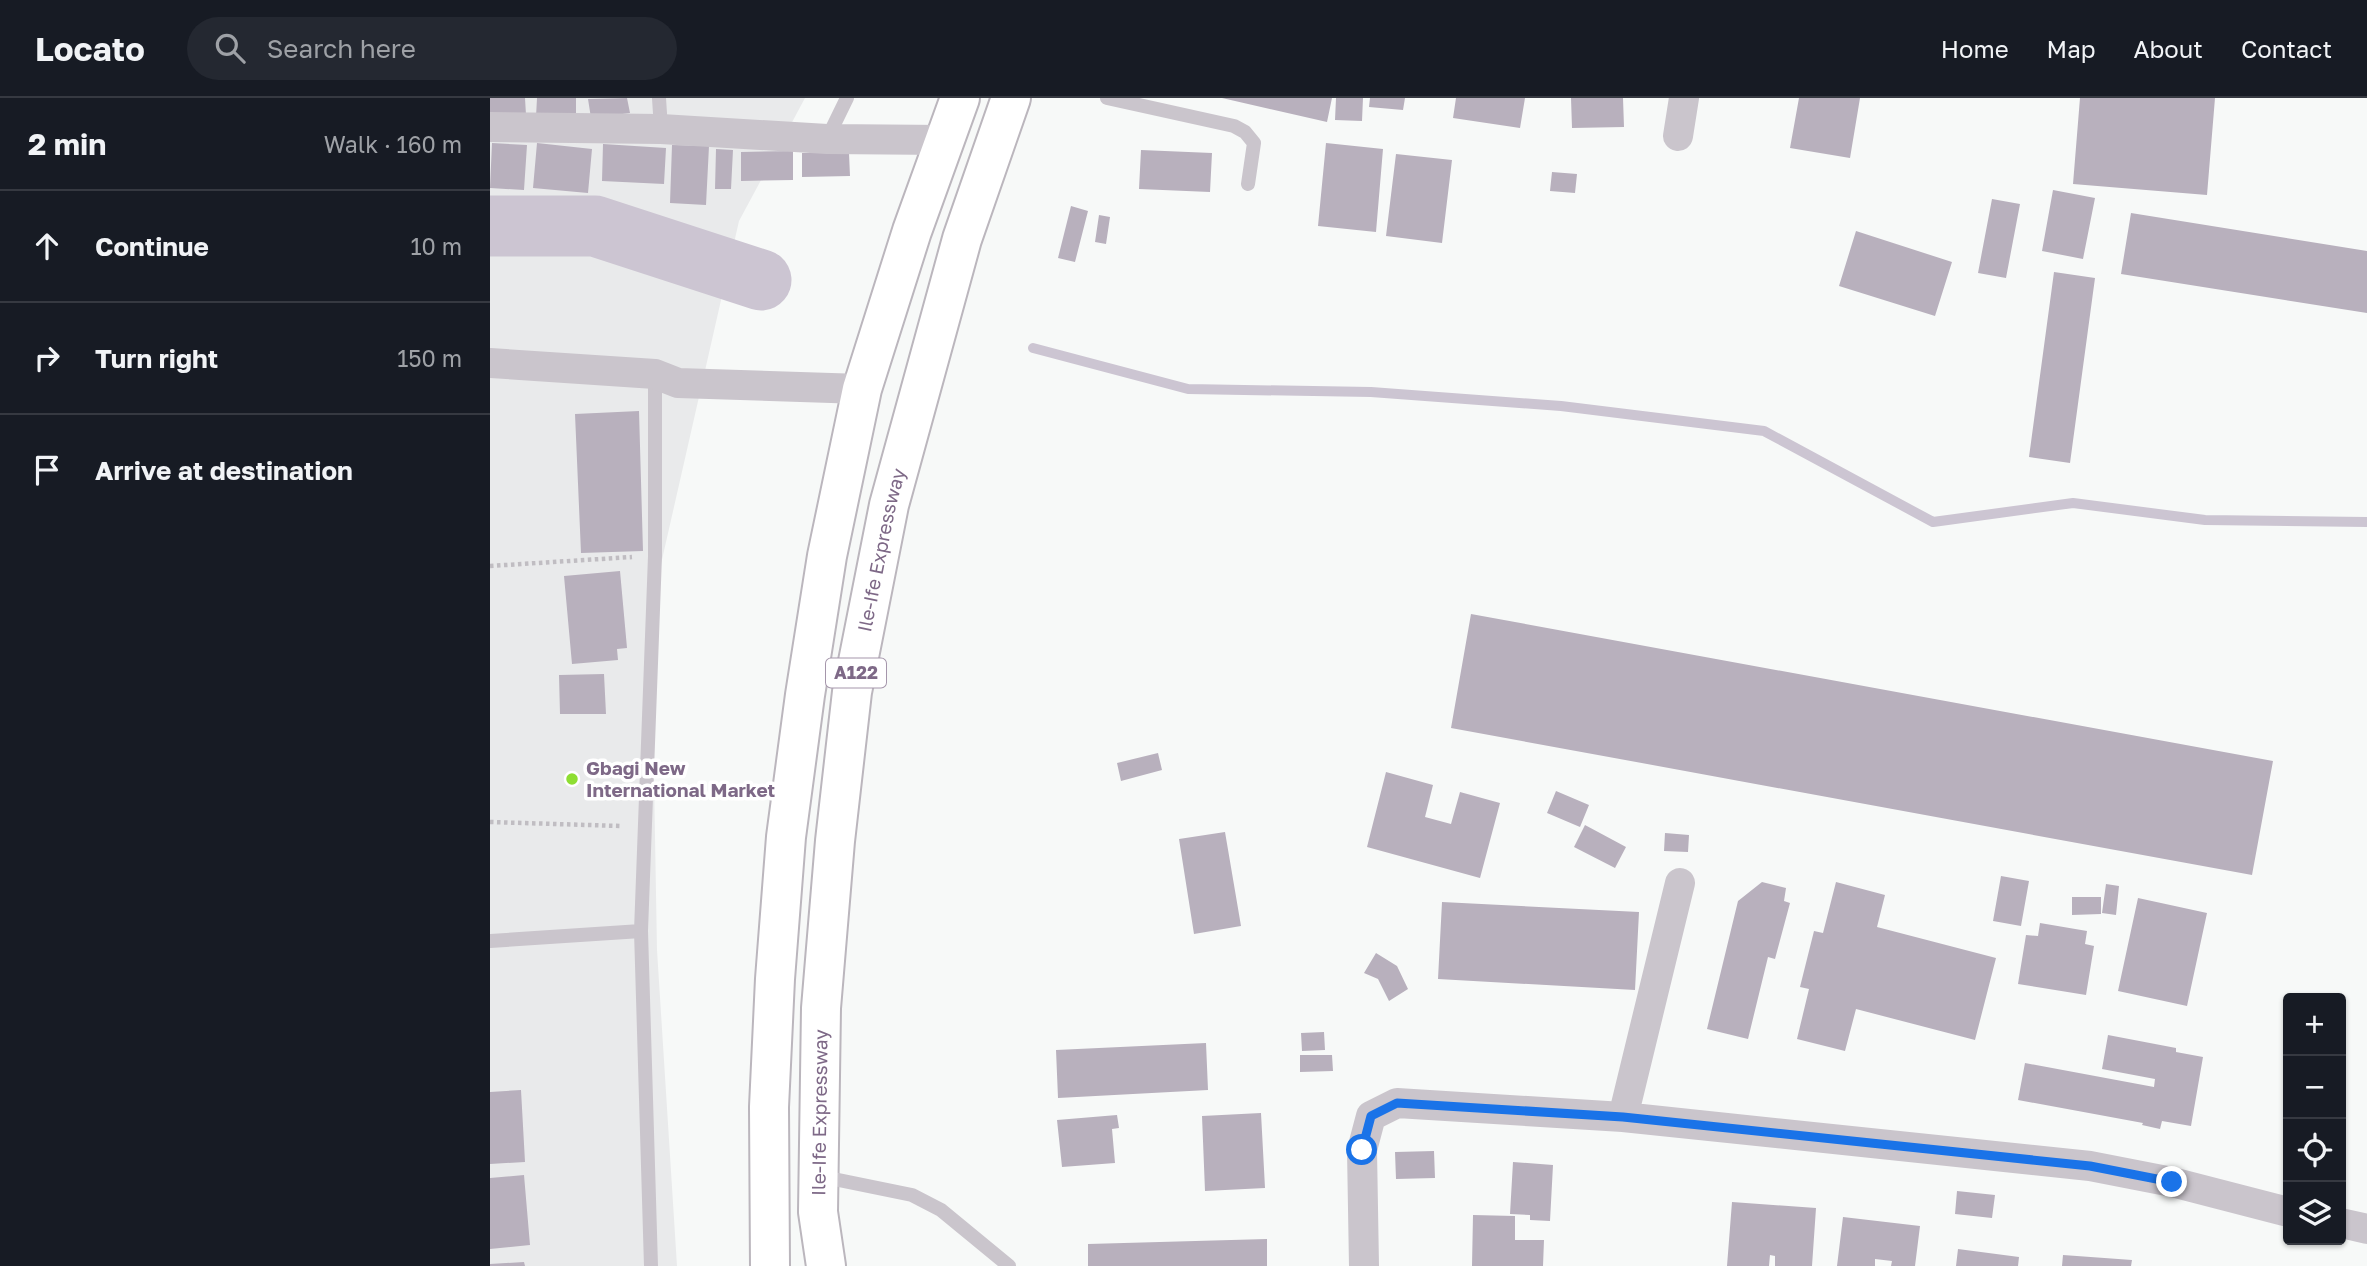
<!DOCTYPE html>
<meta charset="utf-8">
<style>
:root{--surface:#171b24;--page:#242831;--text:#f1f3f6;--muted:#9ea1a6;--line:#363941}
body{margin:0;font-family:"Golos Text",sans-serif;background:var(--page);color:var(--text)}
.controls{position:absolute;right:21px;bottom:21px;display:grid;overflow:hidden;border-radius:7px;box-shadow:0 2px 5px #0004}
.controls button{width:63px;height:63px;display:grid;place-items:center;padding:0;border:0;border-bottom:2px solid var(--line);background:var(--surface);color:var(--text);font:35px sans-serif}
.stop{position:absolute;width:21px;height:21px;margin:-16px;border:5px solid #1a73e8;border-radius:50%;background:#fff}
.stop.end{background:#1a73e8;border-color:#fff;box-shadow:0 2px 7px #0008}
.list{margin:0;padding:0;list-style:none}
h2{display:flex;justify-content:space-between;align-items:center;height:91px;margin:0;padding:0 28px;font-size:30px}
h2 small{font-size:23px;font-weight:400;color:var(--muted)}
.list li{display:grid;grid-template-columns:46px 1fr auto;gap:21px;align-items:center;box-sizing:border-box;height:112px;padding:0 28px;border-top:2px solid var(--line)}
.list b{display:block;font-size:26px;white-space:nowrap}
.list em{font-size:23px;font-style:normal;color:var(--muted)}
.icon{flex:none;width:38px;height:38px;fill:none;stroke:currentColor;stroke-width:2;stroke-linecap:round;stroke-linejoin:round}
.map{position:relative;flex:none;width:1877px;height:1168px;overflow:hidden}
header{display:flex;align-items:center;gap:42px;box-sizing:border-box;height:98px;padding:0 35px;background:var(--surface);border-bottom:2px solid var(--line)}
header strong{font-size:33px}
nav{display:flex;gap:38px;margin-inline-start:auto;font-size:24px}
.search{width:490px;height:63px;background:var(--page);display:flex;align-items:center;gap:18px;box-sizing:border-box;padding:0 24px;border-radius:38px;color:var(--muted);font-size:26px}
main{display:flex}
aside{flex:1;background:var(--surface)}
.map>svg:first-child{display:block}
.built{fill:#e9eaeb}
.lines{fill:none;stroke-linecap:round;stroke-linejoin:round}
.stream{stroke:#ccc5d2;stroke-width:10}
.river{stroke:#ccc5d2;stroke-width:61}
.building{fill:#b8b0bd}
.trunk-casing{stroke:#bbb6bd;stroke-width:42}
.path{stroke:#c0bdc2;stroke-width:4.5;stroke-dasharray:3.5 3.5;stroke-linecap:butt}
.service{stroke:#cac5cc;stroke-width:14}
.minor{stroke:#cac5cc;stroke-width:30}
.trunk{stroke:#fff;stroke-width:38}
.route{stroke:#1a73e8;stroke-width:9}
.poi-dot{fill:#8ede32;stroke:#fff;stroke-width:2.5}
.labels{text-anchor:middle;stroke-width:7;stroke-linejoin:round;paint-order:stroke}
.shield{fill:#fff;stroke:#a596ab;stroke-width:2}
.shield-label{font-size:18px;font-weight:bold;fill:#7e6987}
.street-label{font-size:19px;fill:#7e6987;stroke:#fff}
.poi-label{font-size:19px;font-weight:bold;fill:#7e6987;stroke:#fff;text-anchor:start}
</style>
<header>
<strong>Locato</strong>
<div class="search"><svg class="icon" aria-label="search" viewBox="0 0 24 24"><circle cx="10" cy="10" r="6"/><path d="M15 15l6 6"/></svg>Search here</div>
<nav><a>Home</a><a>Map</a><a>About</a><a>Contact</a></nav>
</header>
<main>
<aside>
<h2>2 min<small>Walk · 160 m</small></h2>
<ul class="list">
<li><svg class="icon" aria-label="ahead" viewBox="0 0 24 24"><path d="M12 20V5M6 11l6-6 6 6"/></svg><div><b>Continue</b></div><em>10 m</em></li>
<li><svg class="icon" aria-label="right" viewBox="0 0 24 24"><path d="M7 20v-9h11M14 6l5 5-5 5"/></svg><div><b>Turn right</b></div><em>150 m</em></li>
<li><svg class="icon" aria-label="arrive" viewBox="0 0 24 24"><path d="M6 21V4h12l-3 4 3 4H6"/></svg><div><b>Arrive at destination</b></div></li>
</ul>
</aside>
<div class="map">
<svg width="1877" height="1168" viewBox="0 0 1877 1168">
<rect width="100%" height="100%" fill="#f7f9f8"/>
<path class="built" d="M0 0H315L249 123 161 510 167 852 187 1168H0Z"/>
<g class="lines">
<path class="stream" d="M543 250 698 291 881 294 1071 308 1274 333 1443 424 1583 405 1715 422 1877 424"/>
<path class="river" d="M0 128H105L271 182"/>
</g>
<path class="building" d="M0 0H35L36 17 0 19Z
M47 0H86V19H46Z
M137 0 140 15 101 20 98 1Z
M732 0H842L837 24Z
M846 0H873L872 23 845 22Z
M880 0H915L913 12 879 9Z
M966 0H1035L1030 30 963 20Z
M1081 0H1133L1134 29 1082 30Z
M1309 0H1370L1360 60 1300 50Z
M1590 0H1725L1717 97 1583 86Z
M2 45 37 47 34 92 0 90Z
M47 45 102 51 98 95 43 90Z
M836 45 893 51 886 134 828 128Z
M113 46 176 50 174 86 112 83Z
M182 47 219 48 216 107 180 105Z
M226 51 243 52 241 91H225Z
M651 52 722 55 720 94 649 91Z
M303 53V82L251 83V54Z
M312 55H359L360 78 312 79Z
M906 56 962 62 952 145 896 138Z
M1062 74 1087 76 1085 95 1060 93Z
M1563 92 1605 100 1593 161 1552 153Z
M1502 101 1530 106 1516 180 1488 175Z
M581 108 598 113 585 164 568 160Z
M1641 115 1877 153V215L1631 176Z
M609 117 620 119 616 146 605 144Z
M1366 133 1462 164 1445 218 1349 188Z
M1564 174 1605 180 1580 365 1539 359Z
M149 313 153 453 91 455 85 316Z
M130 473 137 550 127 551 128 562 82 566 74 478Z
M981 516 1783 663 1762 777 961 630Z
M114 576 116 616H70L69 577Z
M668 655 672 672 631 683 627 665Z
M896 674 943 687 935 719 961 726 970 694 1010 705 990 780 877 749Z
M1066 693 1099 707 1090 729 1057 715Z
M1095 727 1136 749 1125 770 1084 749Z
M735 734 751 828 704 836 689 741Z
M1175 735 1199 737 1198 754 1174 753Z
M1511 778 1539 783 1531 828 1503 823Z
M1272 784 1296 790 1294 803 1300 805 1285 861 1278 859 1258 941 1217 931 1248 803Z
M1346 784 1395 797 1387 829 1506 860 1485 942 1366 911 1355 953 1307 941 1319 891 1310 889 1324 833 1333 835Z
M1616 786 1629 788 1626 817 1612 815Z
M1582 799H1611V816L1582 817Z
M1648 800 1717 815 1697 908 1628 893Z
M952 804 1149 814 1145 892 948 881Z
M1550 825 1597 833 1595 846 1604 848 1596 897 1528 886 1536 837 1548 838Z
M886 855 907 868 918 891 899 903 888 881 874 875Z
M834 934 835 952 812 953 811 935Z
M1618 937 1686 950V954L1713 959 1701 1028 1672 1023 1670 1031 1652 1027 1653 1025 1528 1002 1535 965 1664 989 1665 981 1612 971Z
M716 945 718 992 568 1000 566 952Z
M810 957H842L843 973 810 974Z
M31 992 35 1064 0 1066V994Z
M771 1015 775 1090 715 1093 712 1018Z
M627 1017 629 1030 622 1031 625 1065 572 1069 567 1022Z
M944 1053 945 1080 906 1081 905 1054Z
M1023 1064 1063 1067 1060 1123 1040 1122V1117L1020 1116Z
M34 1077 40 1147 0 1151V1080Z
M1467 1093 1505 1097 1502 1120 1465 1116Z
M1242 1104 1326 1110 1322 1168H1285V1158L1280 1157 1279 1168H1237Z
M983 1117 1025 1118V1142H1054L1053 1168H982Z
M1353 1119 1430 1128 1425 1168H1401L1402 1163 1385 1161V1168H1347Z
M777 1141V1168H598V1146Z
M1468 1151 1529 1159 1528 1168H1466Z
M1573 1157 1642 1162 1641 1168H1572Z
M34 1164 35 1168H0V1166Z"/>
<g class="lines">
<defs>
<g id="trunk">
<path d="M280 1168 279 1009 285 881 296 739 315 597 337 458 372 291 422 133 470 0"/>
<path id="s1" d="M336 1168 328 1114 331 910 345 743 362 594 399 407 472 141 521 0"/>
</g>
</defs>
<use href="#trunk" class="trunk-casing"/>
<path class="path" d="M0 468 142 459
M0 724 131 728"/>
<path class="service" d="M169 0 171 31
M617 0 744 28 755 34 764 45 758 86
M337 41 357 0
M0 843 151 833
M329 1078 422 1097 451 1112 519 1168
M161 1168 151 833 165 458V276"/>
<path class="minor" d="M0 29 171 31 337 41 455 42
M1188 38 1194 0
M0 265 165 276 188 285 372 291
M1133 1019 1190 785
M1851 1125 1877 1131
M874 1168 872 1052 881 1018 907 1005 1133 1019 1600 1068 1682 1084 1798 1114"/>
<use href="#trunk" class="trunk"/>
</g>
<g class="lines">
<path class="route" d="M872 1052 881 1018 907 1005 1133 1019 1600 1068 1682 1084"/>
</g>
<circle class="poi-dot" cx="82" cy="681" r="7"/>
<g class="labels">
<rect class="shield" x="336" y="560.5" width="60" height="29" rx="5"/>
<g class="shield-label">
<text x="366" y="581">A122</text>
</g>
<g class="street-label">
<text dy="7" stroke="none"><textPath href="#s1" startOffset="721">Ile-Ife Expressway</textPath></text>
<text dy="7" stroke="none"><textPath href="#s1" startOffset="154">Ile-Ife Expressway</textPath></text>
</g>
<g class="poi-label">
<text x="96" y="677">Gbagi New<tspan x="96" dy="22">International Market</tspan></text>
</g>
</g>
</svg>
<div class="controls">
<button>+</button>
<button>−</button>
<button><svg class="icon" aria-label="locate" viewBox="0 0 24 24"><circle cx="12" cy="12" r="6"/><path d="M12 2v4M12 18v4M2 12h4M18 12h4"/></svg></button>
<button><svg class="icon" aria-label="layers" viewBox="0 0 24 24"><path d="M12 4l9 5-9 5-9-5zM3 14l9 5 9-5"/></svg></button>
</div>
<div class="stop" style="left:872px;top:1052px"></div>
<div class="stop end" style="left:1682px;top:1084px"></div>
</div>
</main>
